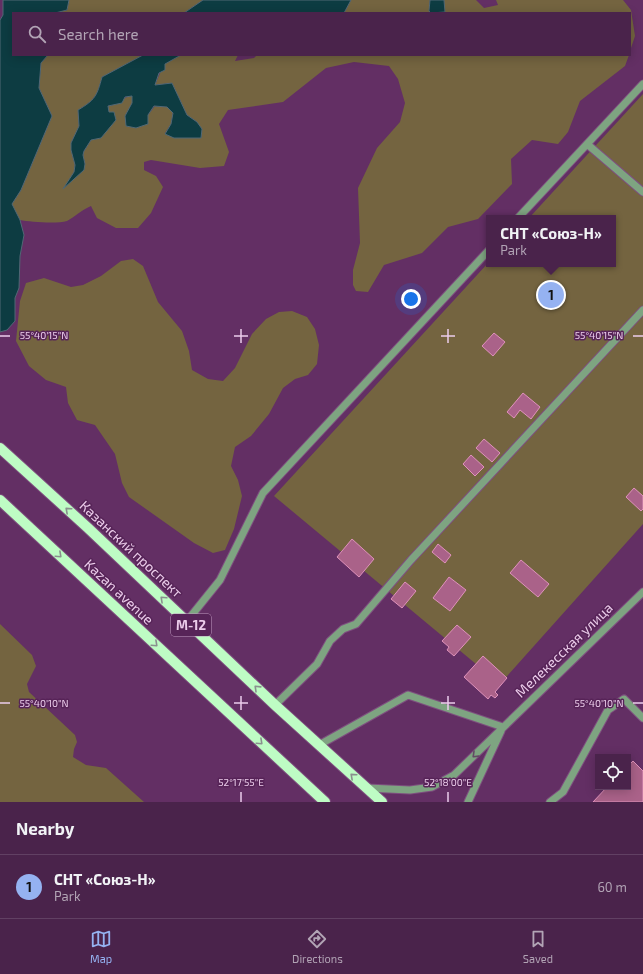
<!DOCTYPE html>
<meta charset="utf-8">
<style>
:root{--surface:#4a234b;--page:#542f55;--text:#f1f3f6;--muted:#b2a4b5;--line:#614063;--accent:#95b2f1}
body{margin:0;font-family:"Exo 2",sans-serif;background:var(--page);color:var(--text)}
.controls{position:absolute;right:12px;bottom:12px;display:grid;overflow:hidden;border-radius:0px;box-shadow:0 2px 10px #0003}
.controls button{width:36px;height:36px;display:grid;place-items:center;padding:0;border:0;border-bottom:1px solid var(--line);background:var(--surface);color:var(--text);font:20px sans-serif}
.you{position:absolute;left:411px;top:299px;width:14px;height:14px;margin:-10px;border:3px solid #fff;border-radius:50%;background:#1a73e8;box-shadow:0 0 0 6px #1a73e833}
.badge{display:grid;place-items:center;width:26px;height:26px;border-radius:50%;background:var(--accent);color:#111;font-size:13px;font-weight:700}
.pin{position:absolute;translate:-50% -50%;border:2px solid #fff;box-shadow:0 1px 4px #0006}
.popup{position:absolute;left:486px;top:215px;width:130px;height:52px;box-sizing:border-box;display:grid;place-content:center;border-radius:0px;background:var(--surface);filter:drop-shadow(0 1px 3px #0005);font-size:13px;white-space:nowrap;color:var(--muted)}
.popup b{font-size:15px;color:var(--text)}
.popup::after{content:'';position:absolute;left:50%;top:100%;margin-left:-8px;border:8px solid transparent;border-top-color:var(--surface)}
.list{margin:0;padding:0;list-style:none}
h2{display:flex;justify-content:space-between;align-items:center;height:52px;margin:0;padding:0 16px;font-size:17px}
h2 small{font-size:13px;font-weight:400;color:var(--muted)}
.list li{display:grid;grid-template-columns:26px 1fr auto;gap:12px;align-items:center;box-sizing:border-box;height:64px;padding:0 16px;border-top:1px solid var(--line)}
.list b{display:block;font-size:15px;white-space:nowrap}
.list p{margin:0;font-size:13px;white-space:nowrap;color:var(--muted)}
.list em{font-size:13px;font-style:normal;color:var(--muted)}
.icon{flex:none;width:22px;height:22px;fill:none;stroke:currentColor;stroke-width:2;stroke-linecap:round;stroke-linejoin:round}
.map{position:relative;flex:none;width:643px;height:802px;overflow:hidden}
.search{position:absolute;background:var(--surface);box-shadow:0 2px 10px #0003;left:12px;right:12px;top:12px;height:44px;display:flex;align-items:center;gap:10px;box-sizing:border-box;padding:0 14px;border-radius:0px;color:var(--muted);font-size:15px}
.sheet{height:116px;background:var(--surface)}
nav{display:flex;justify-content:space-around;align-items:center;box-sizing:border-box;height:56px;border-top:1px solid var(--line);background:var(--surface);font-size:11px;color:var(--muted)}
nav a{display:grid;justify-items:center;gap:2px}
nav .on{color:var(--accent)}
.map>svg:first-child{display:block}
.green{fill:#746440}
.water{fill:#0d3c42;stroke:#506875}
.building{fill:#aa6289;stroke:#df92bb}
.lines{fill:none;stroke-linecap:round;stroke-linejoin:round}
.minor-casing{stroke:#7e4f7f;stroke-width:9}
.major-casing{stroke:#7e4f7f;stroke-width:12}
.minor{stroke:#7ea481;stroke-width:7}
.major{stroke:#befcc4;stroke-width:10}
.oneway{stroke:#8a908e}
.oneway2{stroke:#634a64}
.ticks{fill:none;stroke:#eccdeb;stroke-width:1.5}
.labels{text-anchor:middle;stroke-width:3;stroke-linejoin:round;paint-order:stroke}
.shield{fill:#572458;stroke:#bf9abf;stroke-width:1}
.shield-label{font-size:13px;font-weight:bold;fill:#eccdeb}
.street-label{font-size:14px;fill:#eccdeb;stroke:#572458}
.ticks-label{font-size:10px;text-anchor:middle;fill:#eccdeb;stroke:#572458;stroke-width:3;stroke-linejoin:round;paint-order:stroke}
</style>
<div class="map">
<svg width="643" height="802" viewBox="0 0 643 802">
<rect width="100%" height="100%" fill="#632f64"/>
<path class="green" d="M69 0H203L184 13H55L67 10Z
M351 0H430L429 11 431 13H344Z
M444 0H476L484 8 498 5 496 0H623L631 10 635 36 630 51V13H444Z
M48 55H143L102 77C97 96 95 100 78 110L79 126 71 143V150L75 165 74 172 64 188 85 164 83 155 84 151 109 112 108 106C119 105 122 98 132 95V103L125 116 148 115 155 106 168 107 173 112 171 124 165 133 197 122 187 115 172 83 155 85 164 64 181 55H238L235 61 254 58 257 55H629L625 66 580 101 568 132 558 144 532 140 511 159 512 184 478 219 448 227 422 253 384 265 368 292 356 291 353 285V270L360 243 358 188 377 148 400 122 405 103 398 79 389 66 354 62 326 68 283 102 228 110 219 124 229 152 224 166 200 168 151 160 144 162V170L156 176 163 187 151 213 138 228H116L97 218 91 206C81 210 75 217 67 221 57 224 30 222 20 220L11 204 21 190 52 116 39 88 41 63Z
M643 94V524L500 684 274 496 489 262V264H613V218H529Z
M133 259 143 266 158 302 182 331 189 351 192 370 208 379 223 381 235 368 252 334 266 319 279 312 292 311 307 317 315 329 319 345 317 364 308 375 295 379 283 388 269 414 251 436 235 447 231 466 238 480 242 496 234 529 225 550 213 553 194 543 129 497 122 483 115 454 95 425 77 420 68 403 66 387 46 380 29 366 16 341 20 301 26 283 44 278 71 287 83 285 101 276 121 261Z
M0 624 32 655 36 666 27 684 29 692 75 735 77 742 74 749 73 757 86 765 106 768 144 802H0Z"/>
<path class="water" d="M3 0H69L67 10 55 13H13V55H48L41 63 39 88 52 116 21 190 12 204 20 220 24 235 20 256 19 288 15 298V321L7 330 0 332V20L3 15Z
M203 0H351L344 13H184Z
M430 0H444L445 12 431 13 429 11Z
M143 55H181L165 64V70L159 73 155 85 172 83 187 115 197 122 202 129 201 138H174L165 134 171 124 173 113 167 107 154 106 148 115V124L136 128 126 126 125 116 132 103V96L125 97 122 103 108 106 109 112H114L116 120 101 138 91 140 84 151 83 155 85 164 84 170 63 189 74 172 75 165 71 150V143L79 126 78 110C95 100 97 96 102 77Z"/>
<path class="building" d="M494 333 505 342 493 356 482 346Z
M523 393 540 407 531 419 520 410 514 418 507 412Z
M484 439 500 453 492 462 476 448Z
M471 455 484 467 475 476 463 464Z
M634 488 643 496V509L641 511 626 497Z
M352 539 374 559 359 577 337 557Z
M438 544 451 555 445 563 432 552Z
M521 560 549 584 538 597 510 573Z
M449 577 466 590 450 611 433 598Z
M405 582 416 591 402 608 391 599Z
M457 625 471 637 454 656 447 650 449 647 442 641Z
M483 656 507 678 495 692 498 695 495 698 491 695 488 699 464 677Z
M633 761 643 771V802H593L607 787H628V766Z"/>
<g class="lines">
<defs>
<path id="minor" d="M587 144 643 192
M518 218 643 84
M187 621 220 580 263 493 489 250
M275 705 317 664 330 641 343 629 356 624 411 560 643 310
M319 745 408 695 503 727
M367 788 410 790 432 787 454 775 643 592
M468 802 501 731
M550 802 563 792 608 710 624 699 643 718"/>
<path id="major" d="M0 448 88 528 275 705 382 802
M0 500 325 802"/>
</defs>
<use href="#minor" class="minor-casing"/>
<use href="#major" class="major-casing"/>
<use href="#minor" class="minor"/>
<use href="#major" class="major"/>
</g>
<defs><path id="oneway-chevron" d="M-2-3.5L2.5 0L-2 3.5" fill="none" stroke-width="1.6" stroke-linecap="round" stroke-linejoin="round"/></defs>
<g class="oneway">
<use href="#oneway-chevron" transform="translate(68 510) rotate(-138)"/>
<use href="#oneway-chevron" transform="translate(59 555) rotate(43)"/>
<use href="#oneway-chevron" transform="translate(163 599) rotate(-137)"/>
<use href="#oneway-chevron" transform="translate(155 644) rotate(43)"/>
<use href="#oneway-chevron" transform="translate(257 688) rotate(-136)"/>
<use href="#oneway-chevron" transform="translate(260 742) rotate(43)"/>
<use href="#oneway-chevron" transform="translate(353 776) rotate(-138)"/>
</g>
<use class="oneway2" href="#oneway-chevron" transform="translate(475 755) rotate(136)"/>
<path class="ticks" d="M241 329V343M448 329V343M0 336H10M234 336H248M441 336H455M633 336H643M241 696V710M448 696V710M0 703H10M234 703H248M441 703H455M633 703H643M241 792V802M448 792V802"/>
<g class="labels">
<rect class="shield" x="171" y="614" width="40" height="22" rx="3"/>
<g class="shield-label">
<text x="191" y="630">М-12</text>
</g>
<g class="street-label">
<text transform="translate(131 549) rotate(43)" y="5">Казанский проспект</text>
<text transform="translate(119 592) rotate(43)" y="5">Kazan avenue</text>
<text transform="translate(564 650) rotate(-44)" y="5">Мелекесская улица</text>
</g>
</g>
<g class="ticks-label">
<text x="44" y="339">55°40'15"N</text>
<text x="599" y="339">55°40'15"N</text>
<text x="44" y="707">55°40'10"N</text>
<text x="599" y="707">55°40'10"N</text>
<text x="241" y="786">52°17'55"E</text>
<text x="448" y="786">52°18'00"E</text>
</g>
</svg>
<div class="controls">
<button><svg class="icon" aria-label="locate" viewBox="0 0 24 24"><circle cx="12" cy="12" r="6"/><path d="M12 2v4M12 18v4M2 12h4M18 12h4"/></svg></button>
</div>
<div class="you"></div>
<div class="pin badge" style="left:551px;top:295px">1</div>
<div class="popup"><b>СНТ «Союз-Н»</b>Park</div>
<div class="search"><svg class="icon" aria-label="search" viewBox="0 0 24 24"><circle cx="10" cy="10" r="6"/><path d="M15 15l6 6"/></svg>Search here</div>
</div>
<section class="sheet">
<h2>Nearby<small></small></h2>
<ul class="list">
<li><span class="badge">1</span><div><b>СНТ «Союз-Н»</b><p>Park</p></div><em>60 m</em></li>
</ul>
</section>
<nav>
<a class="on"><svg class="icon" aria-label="map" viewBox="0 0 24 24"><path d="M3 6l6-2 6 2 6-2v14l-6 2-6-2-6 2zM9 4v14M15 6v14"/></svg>Map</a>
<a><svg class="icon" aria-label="directions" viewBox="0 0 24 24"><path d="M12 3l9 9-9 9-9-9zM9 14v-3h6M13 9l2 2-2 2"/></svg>Directions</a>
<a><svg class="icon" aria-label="saved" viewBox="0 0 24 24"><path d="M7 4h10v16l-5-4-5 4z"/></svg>Saved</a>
</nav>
